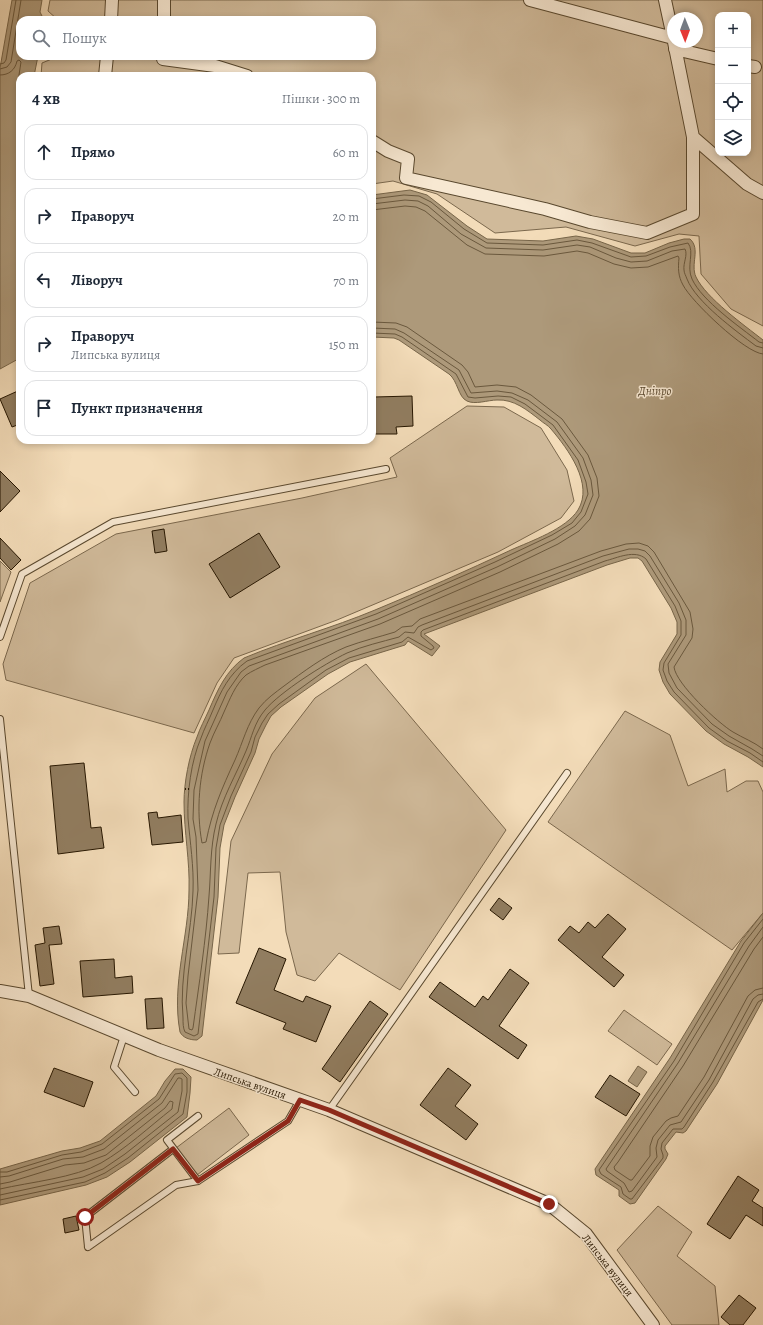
<!DOCTYPE html>
<html lang="uk">
<meta charset="utf-8">
<style>
:root{--surface:#fff;--page:#f2f2f3;--text:#1f2937;--muted:#747a83;--line:#e0e1e3}
body{margin:0;font-family:Alegreya,serif;background:var(--page);color:var(--text)}
.controls{position:absolute;right:12px;top:12px;display:grid;overflow:hidden;border-radius:8px;box-shadow:0 2px 6px #0003}
.controls button{width:36px;height:36px;display:grid;place-items:center;padding:0;border:0;border-bottom:1px solid var(--line);background:var(--surface);color:var(--text);font:20px sans-serif}
.compass{position:absolute;left:667px;top:12px;width:36px;height:36px;border-radius:50%;background:var(--surface);box-shadow:0 2px 6px #0003;rotate:179deg}
.stop{position:absolute;width:12px;height:12px;margin:-9px;border:3px solid #8f2418;border-radius:50%;background:#fff}
.stop.end{background:#8f2418;border-color:#fff;box-shadow:0 1px 4px #0008}
.list{margin:0;padding:0;list-style:none}
h2{display:flex;justify-content:space-between;align-items:center;height:52px;margin:0;padding:0 16px;font-size:17px}
h2 small{font-size:13px;font-weight:400;color:var(--muted)}
.list li{display:grid;grid-template-columns:26px 1fr auto;gap:12px;align-items:center;box-sizing:border-box;height:56px;margin:0 8px 8px;padding:0 8px;border:1px solid var(--line);border-radius:12px}
.list b{display:block;font-size:15px;white-space:nowrap}
.list p{margin:0;font-size:13px;white-space:nowrap;color:var(--muted)}
.list em{font-size:13px;font-style:normal;color:var(--muted)}
.icon{flex:none;width:22px;height:22px;fill:none;stroke:currentColor;stroke-width:2;stroke-linecap:round;stroke-linejoin:round}
.map{position:relative;flex:none;width:763px;height:1325px;overflow:hidden}
.search{position:absolute;background:var(--surface);box-shadow:0 2px 6px #0003;left:16px;top:16px;width:360px;height:44px;display:flex;align-items:center;gap:10px;box-sizing:border-box;padding:0 14px;border-radius:12px;color:var(--muted);font-size:15px}
.panel{position:absolute;background:var(--surface);box-shadow:0 2px 6px #0003;left:16px;top:72px;width:360px;height:372px;border-radius:12px}
.map>svg:first-child{display:block}
.green{fill:#d0ba9a;stroke:#7b684d;fill-rule:evenodd}
.water{fill:#ad997a;stroke:#776549}
.lines{fill:none;stroke-linecap:round;stroke-linejoin:round}
.shore{stroke:#6a583d;stroke-width:1}
.building{fill:#917d60;stroke:#261600}
.service-casing{stroke:#59482e;stroke-width:8}
.minor-casing{stroke:#59482e;stroke-width:14}
.path{stroke:#261600;stroke-width:2;stroke-dasharray:1 2;stroke-linecap:butt}
.service{stroke:#f7e8d2;stroke-width:6}
.minor{stroke:#f7e8d2;stroke-width:12}
.route{stroke:#8f2418;stroke-width:5}
.labels{text-anchor:middle;stroke-width:3;stroke-linejoin:round;paint-order:stroke}
.street-label{font-size:11px;fill:#261600;stroke:#f7e8d2}
.water-label{font-size:12px;font-style:italic;fill:#5c4a31;stroke:#f7e8d2}
</style>
<div class="map">
<svg width="763" height="1325" viewBox="0 0 763 1325">
<rect width="100%" height="100%" fill="#f3dcb9"/>
<filter id="stains"><feTurbulence type="fractalNoise" baseFrequency=".005" numOctaves="4"/><feColorMatrix values="0 0 0 0 .2 0 0 0 0 .09 0 0 0 0 .02 0 0 0 .5 -.17"/></filter>
<radialGradient id="worn" r=".72"><stop offset=".6" stop-color="#630" stop-opacity="0"/><stop offset="1" stop-color="#630" stop-opacity=".3"/></radialGradient>
<path class="green" d="M50 0H763V326L731 309 701 274 699 236 679 234 635 246 566 227 495 233 437 194 393 181 372 184V76H41L42 63 59 56H372V20H58L48 11ZM718 15H748V153H718ZM673 18H697V42H673Z
M467 406 504 407 541 428 567 470 574 501 561 518 498 552 337 620 234 658 217 683 194 733 6 680 3 664 30 583 116 534 302 498 397 477 390 458Z
M0 561 11 572 0 602Z
M366 664 506 830 400 990 339 953 315 981 297 975 286 932 280 872 248 873 239 953 218 954 231 841 272 754 315 698Z
M625 711 670 735 688 786 725 769 727 792 746 781H758L763 792V913L732 950 548 822Z
M624 1010 672 1044 657 1065 608 1031Z
M229 1108 249 1135 197 1175 176 1148Z
M658 1206 692 1232 677 1256 715 1286 719 1325H672L617 1250Z"/>
<path class="water" d="M12 0H42L40 12 44 20H20V56H38L34 76H20V358L0 369V68Z
M410 190 427 195 467 226 487 239 543 241 576 236 593 239 631 253H645L669 243 684 239H690C701 249 690 264 696 277 706 298 744 325 763 340V767L748 757 724 744 706 731 670 694 663 682 659 670 660 662 677 634V622L671 608 642 561 638 558H630L607 565 424 634 440 646 432 656 408 641 405 645 350 662 328 674 281 707 271 716 266 725 259 739 255 753 235 797 224 825 220 848 218 897 202 1036 197 1040C190 1040 183 1038 180 1032 171 984 189 937 189 890 190 861 184 832 184 802 184 783 189 756 197 737 200 728 205 719 209 710 218 689 226 671 244 658 287 640 332 628 375 610 421 591 466 571 511 550 531 541 566 529 578 510 594 484 568 449 551 429 548 425 543 423 540 420 527 410 514 399 497 400 488 400 475 405 467 401 458 397 458 381 449 374L399 340 394 338 372 337V195Z
M763 913V1000L717 1084 686 1131 683 1133 676 1132 665 1146V1149L668 1154 666 1159 635 1203 630 1204 619 1196V1190L596 1175 595 1169 670 1058 741 941Z
M638 1066 647 1072 637 1087 628 1081Z
M175 1069H183L191 1077 190 1093 187 1117 130 1162 107 1177 86 1185 0 1205V1169L62 1151 80 1148 100 1141 156 1096 165 1081Z"/>
<g class="lines">
<path class="shore" d="M0 64 4 63 6 60 16 0
M0 69 7 67 11 62 21 0
M0 75C9 75 15 70 17 61L19 60 21 62 19 75 20 81
M372 199 404 195 419 196 431 202 464 229 487 243 543 245 577 240 592 243 631 257 646 256 670 247 688 243C695 252 686 266 692 279 702 301 740 327 759 342L763 343
M372 204 405 200 418 201 428 206 461 234 486 248 543 250 577 245 590 247 616 258 631 262 647 261 672 251 685 249C688 255 683 263 684 270 684 273 686 276 687 279 696 302 736 331 756 346L763 348
M372 210 405 206 416 207 425 211 467 245 485 254 544 256 577 251 588 253 614 264 631 268 648 267 678 256 679 258C678 268 678 276 683 285 691 301 745 353 763 354
M372 322 396 323 407 327 462 365 468 372 475 387 497 385 516 387 531 395 562 419 588 455 597 478 599 496 590 519 579 531 558 544 500 572 380 624 265 665C259 668 252 671 246 675 235 685 230 699 224 712 220 722 214 732 210 743 199 774 196 810 202 843L206 842C212 811 222 788 235 760 243 742 247 724 259 708 266 699 276 692 284 686 303 672 324 656 346 647 362 641 379 637 395 632L402 627 412 626 420 619 601 551 626 544 639 543 648 546 654 552 690 612 693 629 692 638 674 667C676 684 718 723 733 732 743 738 754 742 763 749
M372 328 395 329 404 333 459 370 471 393 497 391 512 393 528 400 557 422 583 458 591 480 593 495 585 515 575 526 555 539 497 567 378 619 249 666 241 672 227 692 205 741 194 790 193 819 196 837 198 890 188 976 186 1003 189 1029 192 1030 193 1028C199 984 206 940 209 896 211 872 210 848 216 824 222 798 236 775 246 751 252 737 254 723 265 710 280 692 324 664 347 653 363 646 381 642 399 637L405 632 414 633 418 627 422 625 603 556 629 549H638L645 551 650 556 679 603 686 620V635L668 664 669 673 677 688 712 724 729 736 752 749 763 756
M372 333 395 334 402 337 456 374 468 397 475 398 498 396 511 397 525 404 553 425 578 460 586 482 588 494 581 512 572 523 552 535 495 562 376 614 247 661C229 674 221 691 213 710 209 720 204 729 201 738 191 761 187 793 188 818 190 842 194 867 193 891 192 933 179 975 183 1018 183 1023 183 1028 185 1032L194 1036 198 1034 214 897 216 848 220 825 231 796 251 752 255 737 262 723 268 714 279 704 326 670 349 658 402 642 408 637 431 650 434 648 433 646 421 636V632L423 630 605 561C617 558 635 549 646 559L675 606 681 621V635L664 663 663 670 667 681 674 692 709 728 727 741 750 753 763 762
M763 919 744 943 674 1061 599 1170 601 1174 621 1187 623 1194 630 1199H632L663 1158V1155L661 1149 662 1143 673 1129H682L684 1127 713 1082 758 1002 763 999
M763 927 749 946 678 1063 606 1169 607 1171 624 1183 629 1192 632 1191 657 1157 656 1148 658 1140 670 1125 681 1122 709 1080 753 999 758 995 763 994
M763 937 754 949 683 1066 618 1162 614 1167 615 1170 630 1180H632L650 1156V1146L653 1137 666 1121 671 1118 678 1116 704 1077 748 996 755 990 763 988
M0 1172H7L62 1155 81 1152 102 1144 159 1099 175 1074 182 1073 187 1078V1092L183 1114 128 1158 105 1173 85 1182 0 1200
M0 1177 9 1176 63 1159 83 1157 104 1149 162 1103 178 1078H180L182 1079V1091L178 1112 125 1154 103 1169 83 1177 0 1195
M0 1184 10 1182 65 1165 84 1163 106 1155 165 1108 170 1101 173 1102 172 1109C149 1127 127 1148 101 1163 75 1178 30 1182 0 1189"/>
</g>
<path class="building" d="M20 390V424L12 427 0 399Z
M412 396 413 426 396 427 397 434H372V415L374 414V397Z
M0 471 20 491 0 512Z
M164 529 167 551 155 553 152 531Z
M259 533 280 567 230 598 209 564Z
M0 538 21 560 11 570 0 558Z
M84 763 91 828 101 827 104 848 58 854 50 766Z
M157 812 158 818 181 815 183 842 152 845 148 813Z
M499 898 512 908 503 920 490 910Z
M608 914 626 929 602 957 624 975 614 987 558 940 570 926 579 933 588 922 595 928Z
M59 926 62 944 49 945 54 984 40 986 35 945 45 943 43 928Z
M259 948 286 959 274 990 303 1002 306 996 331 1006 316 1042 283 1029 286 1023 236 1003Z
M114 959 115 978 132 976 133 993 83 997 80 961Z
M510 969 529 983 499 1026 527 1045 518 1059 429 997 440 982 475 1007 483 996 488 1000Z
M162 998 164 1028 147 1029 145 999Z
M370 1001 388 1014 340 1082 322 1069Z
M54 1068 93 1082 84 1107 44 1092Z
M448 1068 471 1085 455 1106 478 1124 466 1140 420 1105Z
M610 1075 640 1094 626 1116 595 1097Z
M738 1176 759 1190 752 1201 763 1208V1226L746 1215 730 1239 707 1224Z
M76 1216 79 1230 65 1233 63 1219Z
M739 1295 756 1308 743 1325H730L721 1317Z"/>
<g class="lines">
<defs>
<path id="service" d="M0 637 22 574 113 522 386 469
M0 719 29 996
M124 1036 114 1067 135 1092
M329 1110 567 773
M198 1116 167 1140 198 1181
M88 1247 176 1185 198 1181 288 1121 300 1100
M88 1247 85 1217 173 1149"/>
<path id="minor" d="M530 0 673 38
M665 0 673 37
M111 20 112 0
M164 20V0
M675 49 718 59
M163 56V59L215 66 247 76
M748 66 755 67
M105 76 107 56
M693 137 747 184 763 193
M372 141 388 151 408 159 406 178 545 209 590 222 647 233 693 214V137L674 42
M0 991 29 996 159 1050 329 1110 549 1204 586 1234 653 1325"/>
</defs>
<use href="#service" class="service-casing"/>
<use href="#minor" class="minor-casing"/>
<path class="path" d="M185 789H189"/>
<use href="#service" class="service"/>
<use href="#minor" class="minor"/>
</g>
<g class="lines">
<path class="route" d="M85 1217 173 1149 198 1181 288 1121 300 1100 329 1110 549 1204"/>
</g>
<g class="labels">
<g class="street-label">
<text transform="translate(250 1083) rotate(19)" y="4">Липська вулиця</text>
<text transform="translate(608 1265) rotate(52)" y="4">Липська вулиця</text>
</g>
<g class="water-label">
<text x="655" y="395">Дніпро</text>
</g>
</g>
<rect width="100%" height="100%" filter="url(#stains)"/>
<rect width="100%" height="100%" fill="url(#worn)"/>
</svg>
<div class="controls">
<button>+</button>
<button>−</button>
<button><svg class="icon" aria-label="locate" viewBox="0 0 24 24"><circle cx="12" cy="12" r="6"/><path d="M12 2v4M12 18v4M2 12h4M18 12h4"/></svg></button>
<button><svg class="icon" aria-label="layers" viewBox="0 0 24 24"><path d="M12 4l9 5-9 5-9-5zM3 14l9 5 9-5"/></svg></button>
</div>
<svg class="compass" viewBox="-18 -18 36 36"><path d="M0-13l5 13h-10z" fill="#e53935"/><path d="M0 13l5-13h-10z" fill="#747a83"/></svg>
<div class="stop" style="left:85px;top:1217px"></div>
<div class="stop end" style="left:549px;top:1204px"></div>
<div class="search"><svg class="icon" aria-label="search" viewBox="0 0 24 24"><circle cx="10" cy="10" r="6"/><path d="M15 15l6 6"/></svg>Пошук</div>
<section class="panel">
<h2>4 хв<small>Пішки · 300 m</small></h2>
<ul class="list">
<li><svg class="icon" aria-label="ahead" viewBox="0 0 24 24"><path d="M12 20V5M6 11l6-6 6 6"/></svg><div><b>Прямо</b></div><em>60 m</em></li>
<li><svg class="icon" aria-label="right" viewBox="0 0 24 24"><path d="M7 20v-9h11M14 6l5 5-5 5"/></svg><div><b>Праворуч</b></div><em>20 m</em></li>
<li><svg class="icon" aria-label="left" viewBox="0 0 24 24"><path d="M17 20v-9H6M10 6l-5 5 5 5"/></svg><div><b>Ліворуч</b></div><em>70 m</em></li>
<li><svg class="icon" aria-label="right" viewBox="0 0 24 24"><path d="M7 20v-9h11M14 6l5 5-5 5"/></svg><div><b>Праворуч</b><p>Липська вулиця</p></div><em>150 m</em></li>
<li><svg class="icon" aria-label="arrive" viewBox="0 0 24 24"><path d="M6 21V4h12l-3 4 3 4H6"/></svg><div><b>Пункт призначення</b></div></li>
</ul>
</section>
</div>
